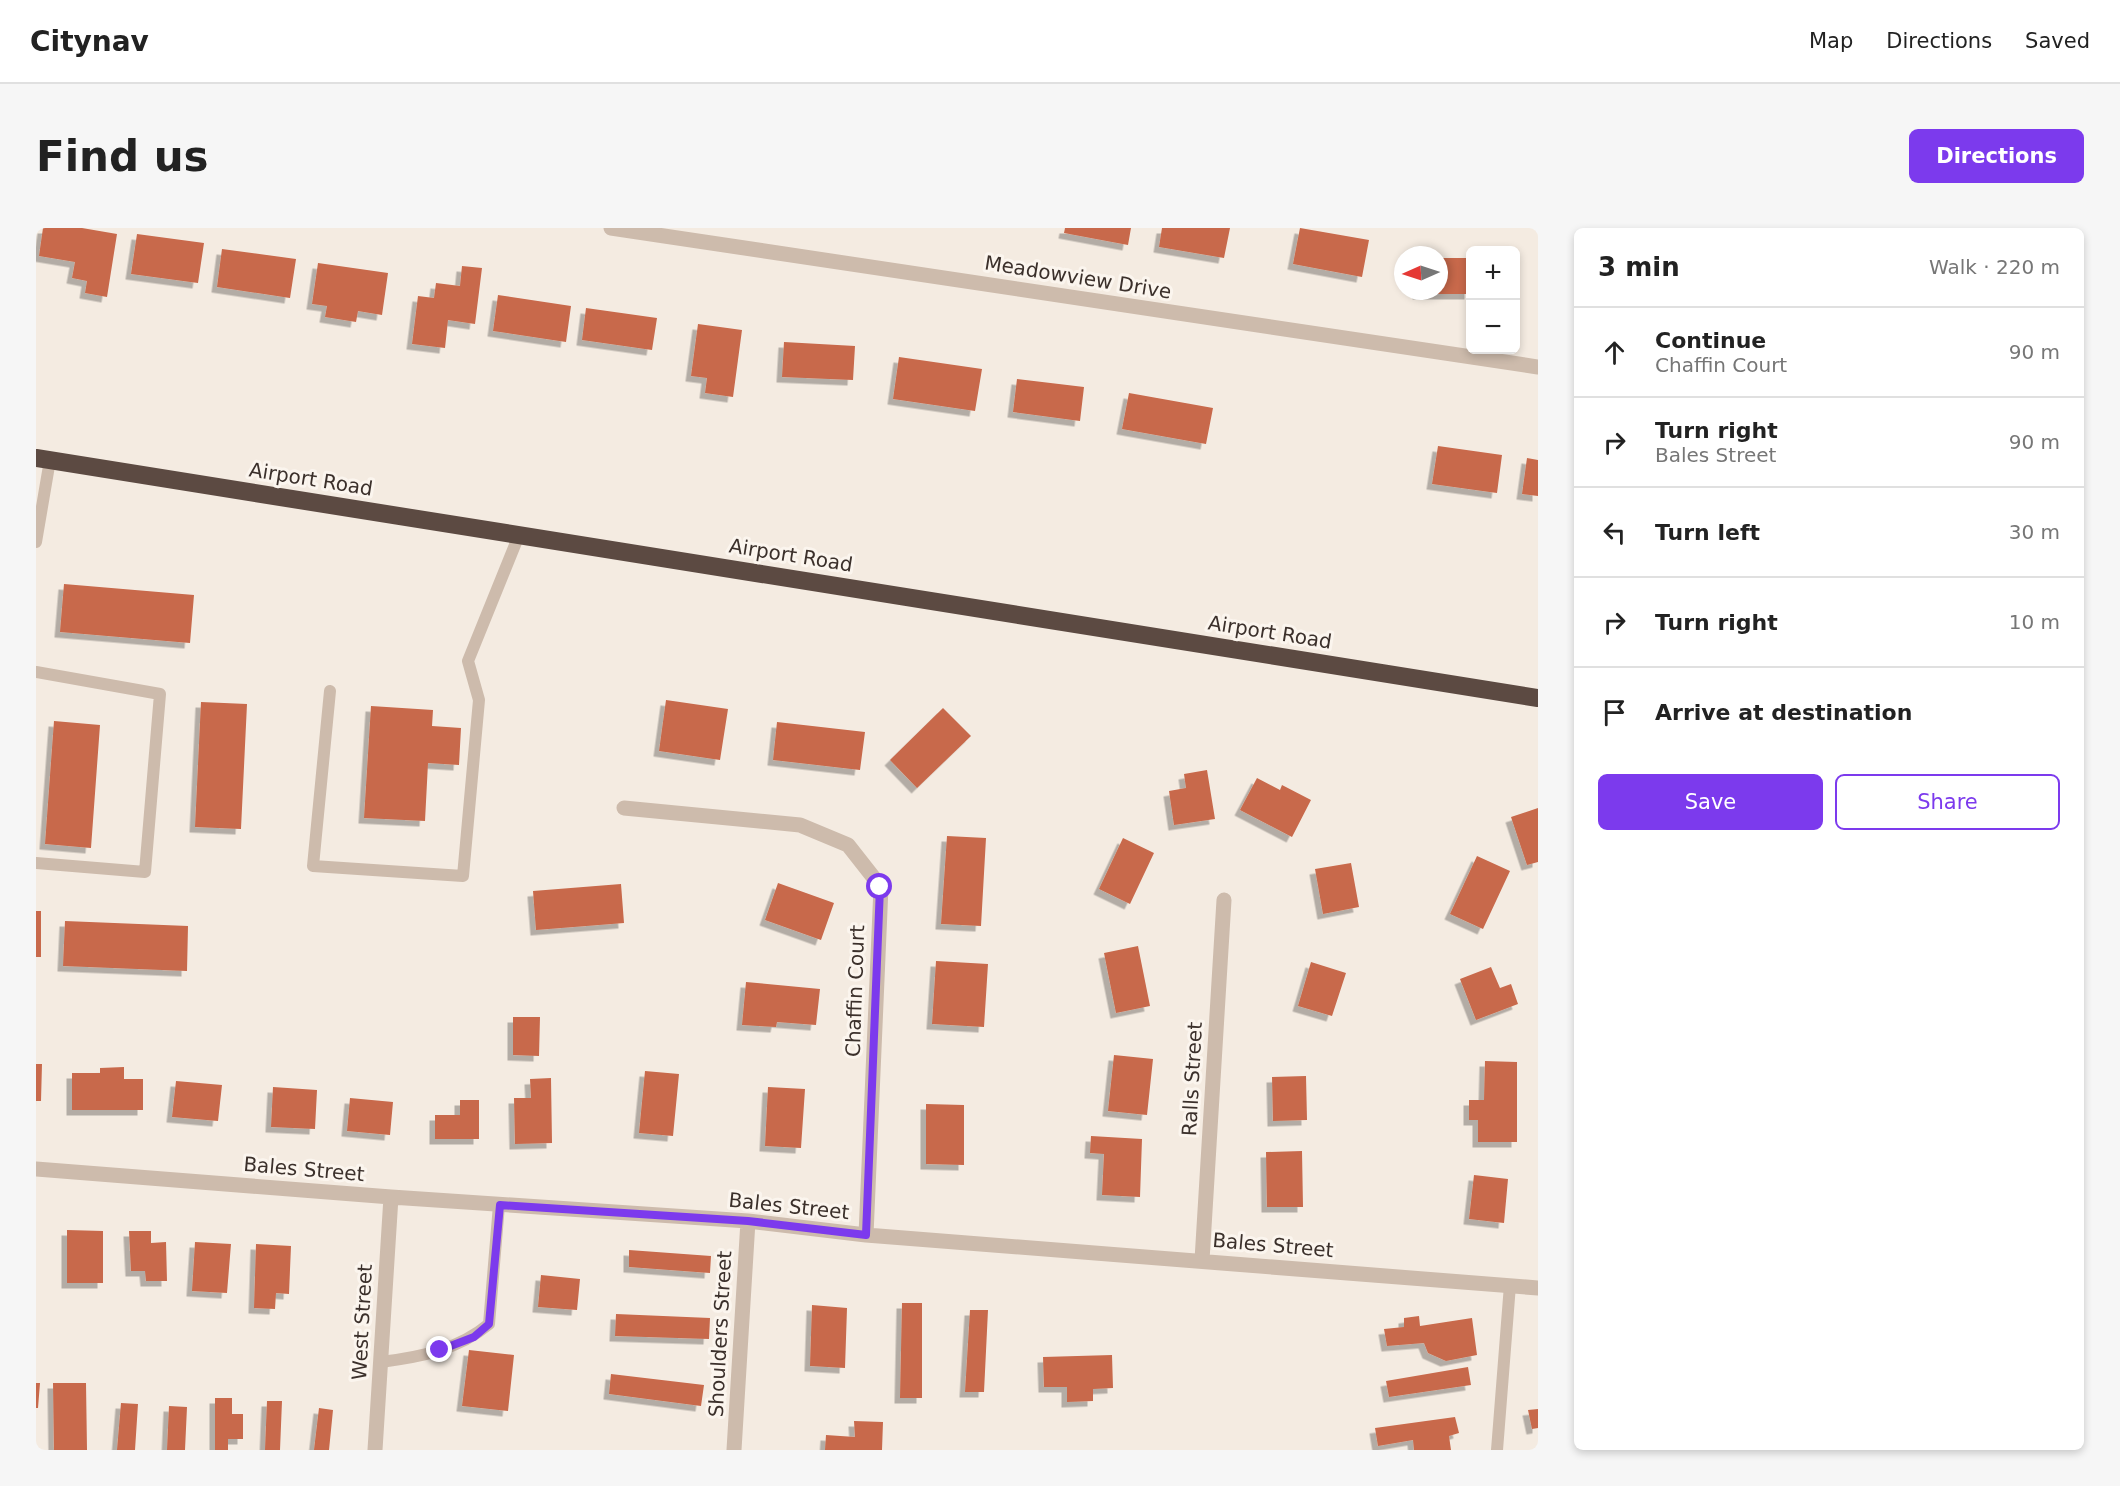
<!DOCTYPE html>
<meta charset="utf-8">
<style>
:root{--surface:#fff;--page:#f6f6f6;--text:#222;--muted:#767676;--line:#e0e0e0;--accent:#7c3aed}
body{margin:0;font-family:"DejaVu Sans",sans-serif;background:var(--page);color:var(--text)}
.controls{position:absolute;right:18px;top:18px;display:grid;overflow:hidden;border-radius:9px;box-shadow:0 3px 9px #0003}
.controls button{width:54px;height:54px;display:grid;place-items:center;padding:0;border:0;border-bottom:2px solid var(--line);background:var(--surface);color:var(--text);font:30px sans-serif}
.compass{position:absolute;left:1358px;top:18px;width:54px;height:54px;border-radius:50%;background:var(--surface);box-shadow:0 3px 9px #0003;rotate:267deg}
.stop{position:absolute;width:18px;height:18px;margin:-14px;border:4px solid #7c3aed;border-radius:50%;background:#fff}
.stop.end{background:#7c3aed;border-color:#fff;box-shadow:0 2px 6px #0008}
.list{margin:0;padding:0;list-style:none}
h2{display:flex;justify-content:space-between;align-items:center;height:78px;margin:0;padding:0 24px;font-size:26px}
h2 small{font-size:20px;font-weight:400;color:var(--muted)}
.list li{display:grid;grid-template-columns:39px 1fr auto;gap:18px;align-items:center;box-sizing:border-box;height:90px;padding:0 24px;border-top:2px solid var(--line)}
.list b{display:block;font-size:22px;white-space:nowrap}
.list p{margin:0;font-size:20px;white-space:nowrap;color:var(--muted)}
.list em{font-size:20px;font-style:normal;color:var(--muted)}
.actions{display:flex;gap:12px;padding:18px 24px}
.actions a{flex:1;padding:14px 0;border:2px solid var(--accent);border-radius:9px;text-align:center;font-size:21px;color:var(--accent)}
.actions .main{background:var(--accent);color:#fff}
.icon{flex:none;width:33px;height:33px;fill:none;stroke:currentColor;stroke-width:2;stroke-linecap:round;stroke-linejoin:round}
.map{position:relative;flex:none;width:1502px;height:1222px;overflow:hidden;border-radius:9px}
header{display:flex;align-items:center;gap:36px;box-sizing:border-box;height:84px;padding:0 30px;background:var(--surface);border-bottom:2px solid var(--line)}
header strong{font-size:28px}
nav{display:flex;gap:33px;margin-inline-start:auto;font-size:21px}
.intro{display:flex;align-items:center;justify-content:space-between;box-sizing:border-box;height:144px;padding:0 36px}
h1{margin:0;font-size:42px}
.button{padding:15px 27px;border-radius:9px;background:var(--accent);color:#fff;font-size:21px;font-weight:700}
main{display:flex;gap:36px;padding:0 36px}
aside{flex:1;background:var(--surface);border-radius:9px;box-shadow:0 3px 9px #0003}
.map>svg:first-child{display:block}
.building{fill:#c8694b;filter:url(#shadow)}
.lines{fill:none;stroke-linecap:round;stroke-linejoin:round}
.lane{stroke:#cdbbac;stroke-width:12}
.street{stroke:#cdbbac;stroke-width:15}
.highway{stroke:#5c4a42;stroke-width:18}
.route{stroke:#7c3aed;stroke-width:8}
.labels{text-anchor:middle;stroke-width:6;stroke-linejoin:round;paint-order:stroke}
.street-label{font-size:20px;fill:#3b302b;stroke:#fbf5ee}
</style>
<header>
<strong>Citynav</strong>
<nav><a>Map</a><a>Directions</a><a>Saved</a></nav>
</header>
<div class="intro"><h1>Find us</h1><a class="button">Directions</a></div>
<main>
<div class="map">
<svg width="1502" height="1222" viewBox="0 0 1502 1222">
<defs>
<filter id="shadow"><feDropShadow dx="-5.5" dy="5.5" stdDeviation="0" flood-color="#0004"/></filter>
</defs>
<rect width="100%" height="100%" fill="#f4ebe1"/>
<path class="building" d="M7 0H46L81 6 71 69 49 65 51 53 36 50 39 34 3 28Z
M1029 0H1095L1092 17 1028 5Z
M1126 0H1194L1188 30 1123 19Z
M1264 0 1333 12 1326 49 1257 36Z
M101 6 168 15 162 55 95 46Z
M186 21 260 31 254 70 181 59Z
M1403 30H1434V66H1382V63H1403Z
M282 35 352 45 346 87 322 83 320 94 289 89 291 78 276 76Z
M426 38 446 40 439 96 412 92 409 120 376 116 382 68 398 70 400 55 424 58Z
M462 67 535 78 530 114 457 103Z
M550 80 621 90 616 122 546 112Z
M662 96 706 102 697 169 669 165 671 150 655 148Z
M748 114 819 118 817 152 746 149Z
M863 129 946 141 939 183 857 171Z
M981 151 1048 159 1044 193 977 184Z
M1093 165 1177 180 1170 216 1086 201Z
M1402 218 1466 227 1461 265 1396 256Z
M1491 230 1502 232V268L1486 266Z
M28 356 158 367 154 415 24 404Z
M630 472 692 481 684 532 623 523Z
M165 474 211 476 205 601 159 599Z
M335 478 397 482 396 498 425 500 423 537 392 535 389 593 328 590Z
M907 480 935 508 881 560 854 532Z
M18 493 64 497 55 620 9 616Z
M741 494 829 504 824 542 737 532Z
M1171 542 1179 591 1138 597 1133 563 1150 560 1148 546Z
M1221 550 1244 562 1246 557 1275 572 1256 609 1204 582Z
M1502 580V634L1491 637 1475 589Z
M911 608 950 610 945 698 905 696Z
M1087 610 1118 625 1094 676 1063 661Z
M1441 628 1474 643 1447 701 1414 686Z
M1315 635 1323 679 1287 686 1279 641Z
M742 655 798 675 785 712 729 692Z
M585 656 588 695 500 702 497 663Z
M0 683H5V729H0Z
M29 693 152 698 151 743 27 738Z
M1102 718 1114 778 1080 785 1068 725Z
M900 733 952 736 948 799 896 796Z
M1275 734 1310 745 1296 788 1262 778Z
M1455 739 1464 760 1475 756 1482 776 1440 792 1424 751Z
M710 754 784 761 780 797 741 794 740 799 706 797Z
M477 789H504L503 828 477 827Z
M1078 827 1117 831 1111 887 1072 883Z
M1449 833 1481 834V914H1442V892H1433V872H1448Z
M0 836H6L5 873H0Z
M88 839V851H107V882H36V845H64V840Z
M609 843 643 846 637 908 603 905Z
M1270 848 1271 892 1237 893 1236 849Z
M515 850 516 915 479 916 478 870H495L494 851Z
M140 853 186 857 182 893 136 889Z
M237 859 281 862 279 901 235 899Z
M732 859 769 861 765 920 729 918Z
M314 870 357 874 354 907 311 903Z
M424 872H443V911H399V887H424Z
M890 876 928 877V937L890 936Z
M1055 908 1106 911 1104 969 1066 967 1068 926 1054 925Z
M1266 923 1267 979H1231L1230 924Z
M1438 947 1472 951 1468 995 1433 991Z
M31 1002 67 1003V1055H31Z
M93 1003H115V1015L130 1014 131 1053H110L109 1043H95Z
M159 1014 195 1016 191 1065 156 1063Z
M220 1016 255 1018 253 1066 240 1065 239 1081 218 1080Z
M593 1022 675 1028 674 1045 593 1039Z
M505 1047 544 1051 541 1082 502 1079Z
M866 1075H886V1170H864Z
M776 1077 811 1080 809 1140 774 1138Z
M934 1082H952L948 1164H929Z
M580 1086 674 1090 673 1111 579 1108Z
M1383 1088 1384 1098 1436 1090 1441 1127 1410 1133 1392 1125 1388 1115 1351 1118 1348 1101 1368 1099V1090Z
M433 1122 478 1127 472 1183 426 1178Z
M1076 1127 1077 1160 1057 1161V1173L1031 1174V1159H1008L1007 1129Z
M1432 1139 1435 1157 1353 1169 1350 1153Z
M575 1146 668 1157 665 1178 573 1166Z
M0 1155H4L2 1180H0Z
M17 1155H50L51 1222H18Z
M179 1170H196V1186H207V1211H192V1222H179Z
M231 1173H246L244 1222H229Z
M85 1175 102 1176 99 1222H81Z
M133 1178 151 1179 149 1222H131Z
M283 1180 297 1182 293 1222H278Z
M1502 1181V1200L1496 1201 1492 1182Z
M1419 1189 1423 1205 1413 1208 1415 1222H1378L1377 1212 1342 1218 1339 1200Z
M818 1193 847 1194 846 1222H789L790 1207 819 1209Z"/>
<g class="lines">
<path class="lane" d="M0 314 14 232
M0 444 124 466 109 644 0 635
M294 463 277 638 427 648 443 472 432 433 483 307
M345 1134C384 1129 422 1122 453 1096L463 977
M1461 1222 1474 1057"/>
<path class="street" d="M575 0 1502 139
M588 580 764 597 812 617 845 659 830 1007
M0 941 355 969 712 993 830 1007 1502 1060
M1166 1032 1188 672
M339 1222 355 969
M698 1222 712 993"/>
<path class="highway" d="M0 230 1502 470"/>
</g>
<g class="lines">
<path class="route" d="M404 1122 438 1109 453 1096 464 977 712 993 830 1007 844 659"/>
</g>
<g class="labels">
<g class="street-label">
<text transform="translate(1042 49) rotate(9)" y="7">Meadowview Drive</text>
<text transform="translate(275 251) rotate(9)" y="7">Airport Road</text>
<text transform="translate(755 327) rotate(9)" y="7">Airport Road</text>
<text transform="translate(1234 404) rotate(9)" y="7">Airport Road</text>
<text transform="translate(819 763) rotate(-88)" y="7">Chaffin Court</text>
<text transform="translate(1156 851) rotate(-87)" y="7">Ralls Street</text>
<text transform="translate(268 941) rotate(5)" y="7">Bales Street</text>
<text transform="translate(753 978) rotate(6)" y="7">Bales Street</text>
<text transform="translate(1237 1017) rotate(5)" y="7">Bales Street</text>
<text transform="translate(326 1094) rotate(-87)" y="7">West Street</text>
<text transform="translate(684 1106) rotate(-87)" y="7">Shoulders Street</text>
</g>
</g>
</svg>
<div class="controls">
<button>+</button>
<button>−</button>
</div>
<svg class="compass" viewBox="-18 -18 36 36"><path d="M0-13l5 13h-10z" fill="#e53935"/><path d="M0 13l5-13h-10z" fill="#767676"/></svg>
<div class="stop" style="left:844px;top:659px"></div>
<div class="stop end" style="left:404px;top:1122px"></div>
</div>
<aside>
<h2>3 min<small>Walk · 220 m</small></h2>
<ul class="list">
<li><svg class="icon" aria-label="ahead" viewBox="0 0 24 24"><path d="M12 20V5M6 11l6-6 6 6"/></svg><div><b>Continue</b><p>Chaffin Court</p></div><em>90 m</em></li>
<li><svg class="icon" aria-label="right" viewBox="0 0 24 24"><path d="M7 20v-9h11M14 6l5 5-5 5"/></svg><div><b>Turn right</b><p>Bales Street</p></div><em>90 m</em></li>
<li><svg class="icon" aria-label="left" viewBox="0 0 24 24"><path d="M17 20v-9H6M10 6l-5 5 5 5"/></svg><div><b>Turn left</b></div><em>30 m</em></li>
<li><svg class="icon" aria-label="right" viewBox="0 0 24 24"><path d="M7 20v-9h11M14 6l5 5-5 5"/></svg><div><b>Turn right</b></div><em>10 m</em></li>
<li><svg class="icon" aria-label="arrive" viewBox="0 0 24 24"><path d="M6 21V4h12l-3 4 3 4H6"/></svg><div><b>Arrive at destination</b></div></li>
</ul>
<div class="actions"><a class="main">Save</a><a>Share</a></div>
</aside>
</main>
